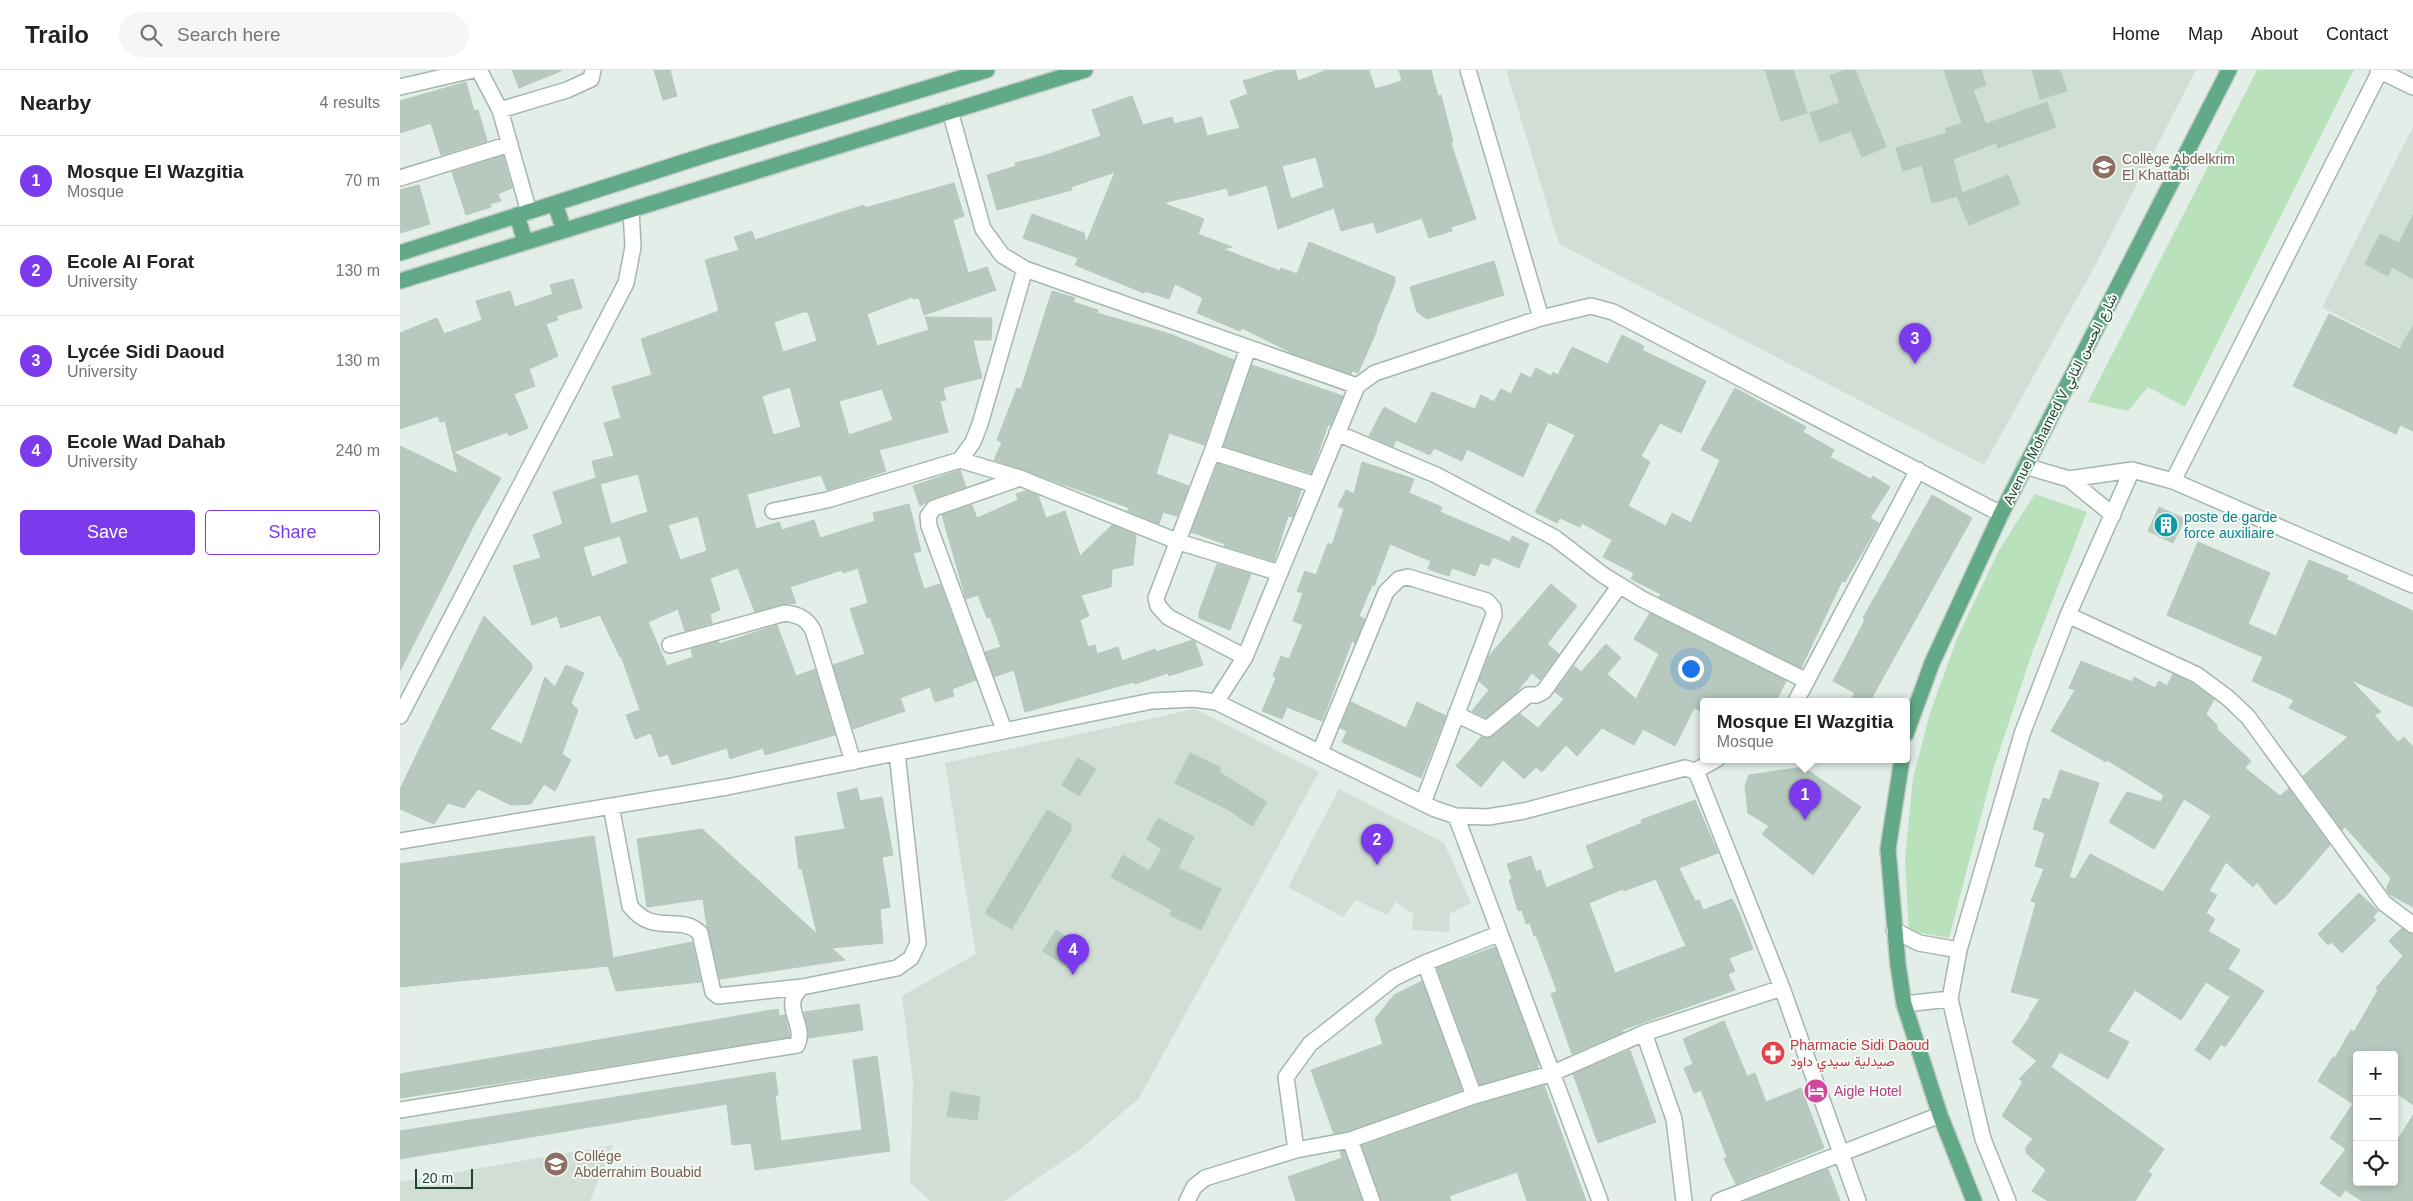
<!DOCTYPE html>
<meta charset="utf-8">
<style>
:root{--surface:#fff;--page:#f6f6f6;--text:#222;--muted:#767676;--line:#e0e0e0;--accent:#7c3aed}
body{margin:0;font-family:Helvetica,Vazirmatn,sans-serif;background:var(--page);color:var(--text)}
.controls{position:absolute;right:15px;bottom:15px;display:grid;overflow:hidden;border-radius:5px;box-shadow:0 2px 8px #0003}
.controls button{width:45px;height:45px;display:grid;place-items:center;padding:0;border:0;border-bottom:1px solid var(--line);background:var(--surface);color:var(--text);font:25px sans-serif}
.scale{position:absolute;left:15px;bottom:12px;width:58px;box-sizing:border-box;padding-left:5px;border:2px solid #204232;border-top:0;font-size:14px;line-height:18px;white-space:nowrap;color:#204232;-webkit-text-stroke:4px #f4faf5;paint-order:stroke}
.you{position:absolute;left:1290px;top:598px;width:18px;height:18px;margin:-12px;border:4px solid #fff;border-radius:50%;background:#1a73e8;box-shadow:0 0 0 8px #1a73e833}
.badge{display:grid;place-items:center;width:32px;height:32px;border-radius:50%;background:var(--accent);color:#fff;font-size:16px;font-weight:700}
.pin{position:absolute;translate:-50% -41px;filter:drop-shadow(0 1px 2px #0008)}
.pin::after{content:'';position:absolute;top:26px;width:18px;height:15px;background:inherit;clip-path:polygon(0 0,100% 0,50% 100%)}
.popup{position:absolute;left:1300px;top:628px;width:210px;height:65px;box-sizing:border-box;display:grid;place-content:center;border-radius:5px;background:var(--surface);filter:drop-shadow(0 1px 4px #0005);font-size:16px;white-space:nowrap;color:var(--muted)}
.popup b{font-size:19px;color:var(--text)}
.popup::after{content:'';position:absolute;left:50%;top:100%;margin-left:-10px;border:10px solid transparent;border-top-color:var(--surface)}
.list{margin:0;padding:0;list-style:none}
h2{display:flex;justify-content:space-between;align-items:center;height:65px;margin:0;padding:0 20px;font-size:21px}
h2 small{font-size:16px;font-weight:400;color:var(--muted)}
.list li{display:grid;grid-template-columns:32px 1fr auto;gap:15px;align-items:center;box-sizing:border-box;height:90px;padding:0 20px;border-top:1px solid var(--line)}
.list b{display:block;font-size:19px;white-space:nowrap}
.list p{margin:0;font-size:16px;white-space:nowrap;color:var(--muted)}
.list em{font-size:16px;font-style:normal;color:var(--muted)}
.actions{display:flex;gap:10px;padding:15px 20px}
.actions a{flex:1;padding:11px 0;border:1px solid var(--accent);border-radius:5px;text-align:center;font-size:18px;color:var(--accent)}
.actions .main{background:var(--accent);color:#fff}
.icon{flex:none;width:28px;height:28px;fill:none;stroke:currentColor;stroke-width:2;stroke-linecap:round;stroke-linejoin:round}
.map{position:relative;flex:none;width:2013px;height:1131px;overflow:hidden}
header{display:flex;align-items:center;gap:30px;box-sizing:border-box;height:70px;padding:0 25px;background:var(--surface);border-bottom:1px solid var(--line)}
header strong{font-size:24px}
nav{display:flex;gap:28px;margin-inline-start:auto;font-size:18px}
.search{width:350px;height:45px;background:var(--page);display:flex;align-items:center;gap:12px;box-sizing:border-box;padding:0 18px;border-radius:28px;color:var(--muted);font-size:19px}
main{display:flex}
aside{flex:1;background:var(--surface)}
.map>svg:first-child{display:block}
.built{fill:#d0ded5}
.green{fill:#b9e2bc}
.building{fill:#b7c9bf;stroke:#b4c9bc;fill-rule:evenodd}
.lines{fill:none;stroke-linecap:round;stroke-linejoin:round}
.minor-casing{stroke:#a4b7ad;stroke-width:18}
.major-casing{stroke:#c1cac6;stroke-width:18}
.minor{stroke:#fff;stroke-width:15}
.major{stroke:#62a988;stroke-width:15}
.labels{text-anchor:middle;stroke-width:4;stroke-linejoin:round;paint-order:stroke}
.education-label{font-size:14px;fill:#785e54;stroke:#f4faf5;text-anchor:start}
.street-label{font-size:14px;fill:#204232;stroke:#f4faf5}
.culture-label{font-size:14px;fill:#0d838f;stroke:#f4faf5;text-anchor:start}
.health-label{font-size:14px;fill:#be3a42;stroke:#f4faf5;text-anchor:start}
.hotel-label{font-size:14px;fill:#b23c85;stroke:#f4faf5;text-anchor:start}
</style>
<header>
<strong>Trailo</strong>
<div class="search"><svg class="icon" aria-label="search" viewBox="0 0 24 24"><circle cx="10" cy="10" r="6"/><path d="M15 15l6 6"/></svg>Search here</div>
<nav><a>Home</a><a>Map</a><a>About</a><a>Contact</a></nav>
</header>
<main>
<aside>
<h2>Nearby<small>4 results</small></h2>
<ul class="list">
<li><span class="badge">1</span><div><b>Mosque El Wazgitia</b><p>Mosque</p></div><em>70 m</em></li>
<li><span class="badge">2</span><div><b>Ecole Al Forat</b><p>University</p></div><em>130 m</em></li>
<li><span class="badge">3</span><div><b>Lycée Sidi Daoud</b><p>University</p></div><em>130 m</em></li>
<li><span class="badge">4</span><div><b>Ecole Wad Dahab</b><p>University</p></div><em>240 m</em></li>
</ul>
<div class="actions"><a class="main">Save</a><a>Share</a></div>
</aside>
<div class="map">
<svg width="2013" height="1131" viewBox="0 0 2013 1131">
<rect width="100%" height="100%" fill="#e2eee7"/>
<path class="built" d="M1106 0H1796L1696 194 1584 395 1159 174Z
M2013 57V284L1922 237Z
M795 639 919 702 739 1028 682 1078 604 1131H530L510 1112 513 1011 502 926 576 884 545 693Z
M939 719 1044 773 1071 833 1049 844 1050 862 1012 860 1013 844 996 832 987 845 956 830 943 847 888 817Z
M213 1075 190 1131H0V1112Z"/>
<path class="green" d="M1857 0H1954L1785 337 1748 317 1728 341 1688 332Z
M1635 424 1687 442 1632 583 1593 700 1549 868 1509 861 1505 789 1513 708 1530 643 1558 566 1599 480Z"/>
<path class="building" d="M112 0H161V1L119 18Z
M254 0H270L277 26 263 30Z
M878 0H895L898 11 927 0H969L975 19 1002 11 999 0H1031L1038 26 1041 25 1053 72 1051 73 1076 149 1051 157 1052 161 1029 168 1022 148 977 163 973 152 941 161 934 138 878 159 867 115 829 126 827 118 763 133 804 149 798 164 832 177 823 179 880 201 881 198 897 204 909 172 995 207V213L976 259 977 260 958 303 952 301 951 304 892 283 842 258 840 261 797 243 803 228 775 214 769 229 745 221 744 223 675 195 678 188 623 168 632 144 684 163 686 173 715 102 671 117 672 120 597 140 587 105 616 96 615 93 640 87 701 66 692 40 732 26 743 55 772 47 774 54 802 47 807 66 840 58 830 31 848 24 843 11ZM916 87 924 117 891 129 882 96Z
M1365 0H1393L1407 43 1381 51Z
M1445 0H1455L1486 77 1462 87 1451 61 1420 72 1410 43 1440 33 1430 6Z
M1544 0H1581L1586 15 1573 20 1586 54 1647 32 1656 57 1598 78 1596 73 1553 89 1562 123 1608 105 1620 134 1569 155 1557 126 1532 133 1522 95 1503 101 1496 78 1547 63 1545 59 1562 53Z
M1632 0H1660L1667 21 1640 29Z
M66 12 74 41 78 40 87 71 41 85 31 53 0 63V31Z
M103 86 112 118 98 124 101 131 90 134 91 137 66 145 52 102Z
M554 113 564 146 553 150 568 203 587 197 596 220 524 245 519 228 513 229 512 227 467 244 477 276 529 260 525 247 592 248 591 270H573L582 308 545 317 543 320 546 330 540 331 548 362 479 380 486 401 469 407 427 420 421 405 347 424 356 459 379 452 382 460 414 450 420 468 475 451 473 443 509 434 521 481 513 483 524 519 540 514 576 610 552 619 554 626 535 632 530 617 500 628 505 641 453 659 433 595 465 584 450 539 468 533 458 498 443 503 442 500 390 517 396 533 382 534 355 542 338 498 310 508 320 540 310 544 312 553 285 561 278 539 248 552 267 596 293 587 291 579 318 571 320 574 377 555 396 606 415 599 435 665 365 685 363 678 330 689 327 678 272 695 268 684 259 687 251 663 235 669 226 645 240 640 221 586 220 587 200 545 161 558 157 546 132 555 113 496 141 488 133 465 163 454 153 422 196 408 192 391 214 386 204 353 221 348 212 317 252 305 241 269 319 241 305 190 339 180 334 167 352 161 355 170 464 135 465 138ZM403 242H408L417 271 383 282 374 252ZM390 317 401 357 373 365 362 326ZM482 319 493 350 449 365 439 331ZM238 404 248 442 211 454 200 414ZM298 446 307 481 280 490 268 455ZM220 466 228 493 192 507 183 477Z
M19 115 30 154 0 163V120Z
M2013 145V209L1992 197 1988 206 1965 194 1980 164 1999 173Z
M1094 191 1104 225 1027 249 1017 242 1010 217Z
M173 209 182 238 156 246 158 250 146 254 158 286 129 299 135 316 114 324 128 358 109 366 108 362 53 382 101 408 75 453 0 601V376L58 404 45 351 40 352 38 346 0 359V263L37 248 44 264 82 250 76 231 110 221 115 237 153 224 150 215Z
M652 221 675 228 673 232 698 240 697 243 770 264 834 290 804 375 769 363 756 404 789 416 777 446 763 442 759 454 727 441 730 438 594 390 602 372 597 370 617 318 621 319Z
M1929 244 2000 279 2013 255V361L2000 355 1996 364 1893 316Z
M1222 265 1244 276 1242 280 1306 311 1281 363 1260 353 1241 386 1250 392 1228 436 1266 456 1272 443 1291 453 1320 390 1301 380 1335 318 1406 357 1403 362 1434 380 1430 387 1471 409 1473 406 1490 417 1470 448 1479 453 1445 512 1442 511 1401 598 1259 527 1261 524 1231 509 1234 503 1203 487 1212 470 1182 453 1180 457 1160 448 1157 453 1135 442 1175 365 1148 352 1123 407 1067 379 1062 391 1034 378 1030 385 996 370 993 377 969 366 984 337 1016 354 1032 322 1075 339 1081 325 1094 332 1101 319 1111 324 1121 303 1131 308 1136 298 1151 306 1153 302 1158 305 1172 277 1208 294Z
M852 295 943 326 930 356 928 355 911 403 824 376Z
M962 392 1014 409 1009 423 1042 437 1040 442 1110 472 1112 466 1129 474 1119 498 1093 487 1089 496 1080 493 1075 506 1052 498 1049 506 1028 499 1031 491 990 474 974 516 972 515 959 546 965 549 955 573 952 571 922 651 887 637 882 649 862 641 876 608 873 606 881 586 889 589 903 555 893 551 903 523 897 521 905 501 916 505 928 473 932 475 944 439 938 436 946 420 954 424Z
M818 394 901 420 893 447 888 446 874 491 824 476 825 474 791 462Z
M560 400 566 417 531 429 520 436 513 416Z
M626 421 638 425 646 448 665 441 680 486 712 455 736 465 733 495 712 499 711 517 681 525 689 546 680 550 688 577 695 575 697 584 718 577 722 591 755 579 756 582 793 570 795 572 803 595 769 606 768 603 735 614 734 612 625 642 614 600 594 607 585 582 601 577 590 547 587 548 578 525 566 529 542 445 572 435 577 448 618 430 616 424Z
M1532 425 1572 448 1470 631H1450L1455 623 1433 611 1465 550 1463 548Z
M1759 437 1785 449 1773 473 1748 461Z
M1798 472 1870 503 1848 554 1876 566 1909 490 1948 506 1946 509 2013 541V637L1951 610 1981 642 1974 645 1998 672 2004 667 2013 677V837L1989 824 1986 819 1991 808 1945 757 1942 760 1903 706 1948 667 1889 638 1894 630 1852 611 1863 587 1767 545Z
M817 494 851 504 830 560 799 548V542Z
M1151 514 1177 536 1147 574 1159 584 1140 610 1132 603 1116 623 1086 648 1072 641 1089 620 1079 611 1089 586Z
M1250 543 1386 611 1376 631H1304V642L1294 638 1275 676 1243 659 1234 675 1202 658 1177 686 1166 675 1142 702 1136 697 1124 709 1103 690 1081 717 1056 696 1081 667 1088 668 1093 666 1120 644 1138 658 1164 629 1155 622 1174 596 1181 602 1206 574 1221 588 1207 604 1236 629 1259 584 1234 569Z
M84 546 132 594V599L90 659 122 674 145 607 155 617 166 595 184 603 171 633 178 640 162 684 171 690 155 721 144 714 131 734 111 735 78 719 64 738 48 733 34 754 0 739V719Z
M1681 591 1732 612 1734 607 1755 618 1759 611 1767 616 1773 604 1792 613 1814 629 1806 644 1817 655V659L1851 691 1845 698 1880 726 1889 718 1930 775 1885 827 1875 835 1857 812 1853 817 1826 792 1809 821 1817 825 1806 843 1815 849 1808 861 1840 880 1828 899 1864 921 1825 977 1821 974 1810 990 1795 980 1830 927 1806 912 1781 950 1735 920 1708 961 1729 972 1708 1009 1660 982 1651 997 1764 1079 1748 1102 1752 1104 1735 1131H1648L1632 1121 1646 1100 1626 1083V1077L1633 1069 1602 1046 1623 1012 1619 1009 1637 991 1612 972 1630 947 1629 946 1640 929 1611 922 1636 833 1631 831 1644 799 1635 796 1645 763 1633 759 1643 728 1650 730 1660 700 1699 713 1669 807 1675 809 1690 784 1763 822 1811 746 1784 729 1754 779 1709 752 1727 722 1761 732 1764 725 1707 690 1706 692 1651 661 1675 620 1669 618Z
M951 632 1006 658 1017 632 1046 646 1021 708 942 672 947 661 940 658Z
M790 683 821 698 819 702 867 732 852 756 827 739 775 713Z
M678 688 696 699 679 726 662 715Z
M1403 697 1461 737 1413 805 1362 764 1369 756 1348 743 1345 716 1349 705Z
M457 718 460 731 482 727 493 785 482 787 490 837 480 839 483 873 432 878 445 890 320 909 307 857 303 829 247 837 237 769 302 759 417 864 402 799H399L395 767 445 759 437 723Z
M1295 730 1318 783 1279 798 1295 831 1299 830 1303 840 1332 829 1338 840 1353 879 1329 888 1335 901 1328 904 1335 920 1222 960 1223 962 1172 984 1151 924 1157 921 1136 865 1134 866 1130 853 1126 854 1122 840 1118 841 1109 810 1112 809 1107 794 1131 786 1136 802 1140 800 1146 818 1194 798 1186 776 1242 753 1241 750ZM1256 809 1286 876 1215 903 1189 833 1223 819 1224 821Z
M647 740 671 754V760L612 859 585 843Z
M758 748 794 767 778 798 821 819 801 860 770 845 772 840 711 807 723 785 749 801 762 779 747 769Z
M194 766 213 888 292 872 301 912 216 921 208 896 0 917V794Z
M1959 823 1978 841 1973 847 1976 850 1942 883 1931 872 1928 875 1918 864Z
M2002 858 2013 864V1035L1994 1021V985H1957V1112H1994V1066L1999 1068 2013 1045V1131H1962L1945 1120 1940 1127 1920 1113 1946 1079 1930 1068 1953 1034 1918 1011 1933 987 1935 988 1951 960 1954 962 1978 920 1976 918 2003 886 1989 871Z
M656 860 686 880 673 901 643 881Z
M1095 877 1138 992V998L1080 1015 1037 898Z
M1022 911 1062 1020 948 1061 934 1064 911 1000 983 974 975 949 994 925Z
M459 934 463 960 408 968 404 942Z
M378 939 379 946 385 945 390 967 160 1004 0 1028V1004Z
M1324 951 1347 1006 1355 1003 1366 1032 1401 1018 1424 1078 1336 1114 1324 1089 1327 1087 1301 1020 1294 1023 1284 998 1293 994 1283 969Z
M1230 980 1256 1052 1198 1073 1173 1004Z
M477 986 490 1081 355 1100 351 1073 332 1075 327 1034 0 1089V1061L375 1002 378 1025H375L381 1071 462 1060 453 990Z
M1144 1015 1186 1131H1127L1117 1102 1049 1126 1051 1131H981L962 1076 1077 1035Z
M551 1022 580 1027 577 1050 547 1046Z
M940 1081H944L962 1131H896L888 1107 942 1088Z
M1428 1099 1440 1131H1345Z"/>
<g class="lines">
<defs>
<path id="minor" d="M79 0 100 40 129 142
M1068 0 1141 248
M1978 0 2013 17
M0 17 73 0
M100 40 167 20 191 9 193 0
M550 41 583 159 602 185 625 199 957 316
M0 108 110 74
M937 363 1036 405 1155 468 1203 505 1242 529 1407 611
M812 382 916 415
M560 390 620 408 779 472 880 503
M1625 396 1669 409 1732 400 1773 411 2013 515
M1669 409 1713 445
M1773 411 1980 1
M373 441 427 430 560 390 573 372 580 354 625 199
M1668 545 1797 605 1828 628 1848 647 1984 833 2013 855
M270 575 385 543C399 545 406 548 413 560L453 692
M845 587 768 547 758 536 756 528 812 382 848 278
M1396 631 1518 400
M816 632 845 587 957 316 975 303 1141 248 1191 236 1213 242 1601 444
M1056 644 1087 659 1128 625H1137L1144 621 1220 515
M0 646 226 213 233 177 231 140
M604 660 529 456 528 446 534 438 620 408
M920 682 986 522 999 509 1008 507 1087 531 1093 538 1094 545 1023 733
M1295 701 1317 689
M211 736 230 836C254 867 279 843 300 863L313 922 318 926 327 925 402 917
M1056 746 1200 1131
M0 771 327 717 752 631 793 629 816 632 1035 739 1056 746 1088 747 1124 741 1285 698 1295 701 1298 706 1382 918 1458 1131
M1494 860 1519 873 1559 880
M1025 893 1074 1026
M1550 929 1583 1069 1608 1131
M1504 934 1550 929 1559 880 1622 664 1668 545 1732 400
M1244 963 1274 1049 1284 1131
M0 1040 397 975C407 954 379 936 402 917L497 898 511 888 518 873 497 683
M950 1070 972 1131
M896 1080 886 1007 910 974 994 908 1025 893 1098 864
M787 1131 794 1117 805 1108 896 1080 950 1070 1074 1026 1153 1003 1244 963 1382 918
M1319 1131 1540 1045"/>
<path id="major" d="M155 134 164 160
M117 145 125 172
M0 183 312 83 587 0
M0 211 685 0
M1506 664 1532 593 1601 444 1829 0
M1502 689 1488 779 1498 895 1504 934 1540 1045 1574 1131"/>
</defs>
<use href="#minor" class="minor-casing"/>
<use href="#major" class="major-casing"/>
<use href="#minor" class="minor"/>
<use href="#major" class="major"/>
</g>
<defs>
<symbol id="university-disc" viewBox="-11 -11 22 22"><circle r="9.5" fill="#8d6e63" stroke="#f4faf5"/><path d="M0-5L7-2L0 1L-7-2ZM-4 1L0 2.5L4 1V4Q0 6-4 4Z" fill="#fff"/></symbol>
<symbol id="building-disc" viewBox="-11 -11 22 22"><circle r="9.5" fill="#0f9aa8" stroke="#f4faf5"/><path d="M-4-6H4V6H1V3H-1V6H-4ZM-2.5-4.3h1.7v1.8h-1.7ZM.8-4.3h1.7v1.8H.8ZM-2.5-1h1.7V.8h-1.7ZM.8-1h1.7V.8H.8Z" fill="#fff"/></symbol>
<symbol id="pharmacy-disc" viewBox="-11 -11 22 22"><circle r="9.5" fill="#e0444e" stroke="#f4faf5"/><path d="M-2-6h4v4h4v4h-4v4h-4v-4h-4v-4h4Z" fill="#fff"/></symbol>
<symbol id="hotel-disc" viewBox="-11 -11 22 22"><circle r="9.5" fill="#d1479c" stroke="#f4faf5"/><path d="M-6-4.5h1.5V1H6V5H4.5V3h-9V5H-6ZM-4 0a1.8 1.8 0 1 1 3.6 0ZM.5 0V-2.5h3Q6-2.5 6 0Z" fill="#fff"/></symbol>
</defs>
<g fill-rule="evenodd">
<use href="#university-disc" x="1690" y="83" width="28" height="28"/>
<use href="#building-disc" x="1752" y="441" width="28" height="28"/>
<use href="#pharmacy-disc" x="1359" y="969" width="28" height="28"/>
<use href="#hotel-disc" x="1402" y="1007" width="28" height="28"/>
<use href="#university-disc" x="142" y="1080" width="28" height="28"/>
</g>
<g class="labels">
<g class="education-label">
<text x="1722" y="94">Collège Abdelkrim<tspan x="1722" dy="16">El Khattabi</tspan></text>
<text x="174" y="1091">Collége<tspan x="174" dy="16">Abderrahim Bouabid</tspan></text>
</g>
<g class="street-label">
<text transform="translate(1660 329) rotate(-63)" y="5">Avenue Mohamed V شارع الحسن الثاني</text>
</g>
<g class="culture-label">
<text x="1784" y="452">poste de garde<tspan x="1784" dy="16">force auxiliaire</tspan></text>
</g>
<g class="health-label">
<text x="1390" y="980">Pharmacie Sidi Daoud<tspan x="1390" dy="16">صيدلية سيدي داود</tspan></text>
</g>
<g class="hotel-label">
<text x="1434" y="1026">Aigle Hotel</text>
</g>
</g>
</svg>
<div class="controls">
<button>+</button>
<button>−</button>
<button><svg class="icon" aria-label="locate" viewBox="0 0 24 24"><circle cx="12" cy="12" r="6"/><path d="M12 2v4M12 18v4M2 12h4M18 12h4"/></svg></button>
</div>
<div class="scale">20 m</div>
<div class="you"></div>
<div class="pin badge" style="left:1405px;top:750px">1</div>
<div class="popup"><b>Mosque El Wazgitia</b>Mosque</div>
<div class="pin badge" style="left:977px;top:795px">2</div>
<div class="pin badge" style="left:1515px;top:294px">3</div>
<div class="pin badge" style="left:673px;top:905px">4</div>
</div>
</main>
